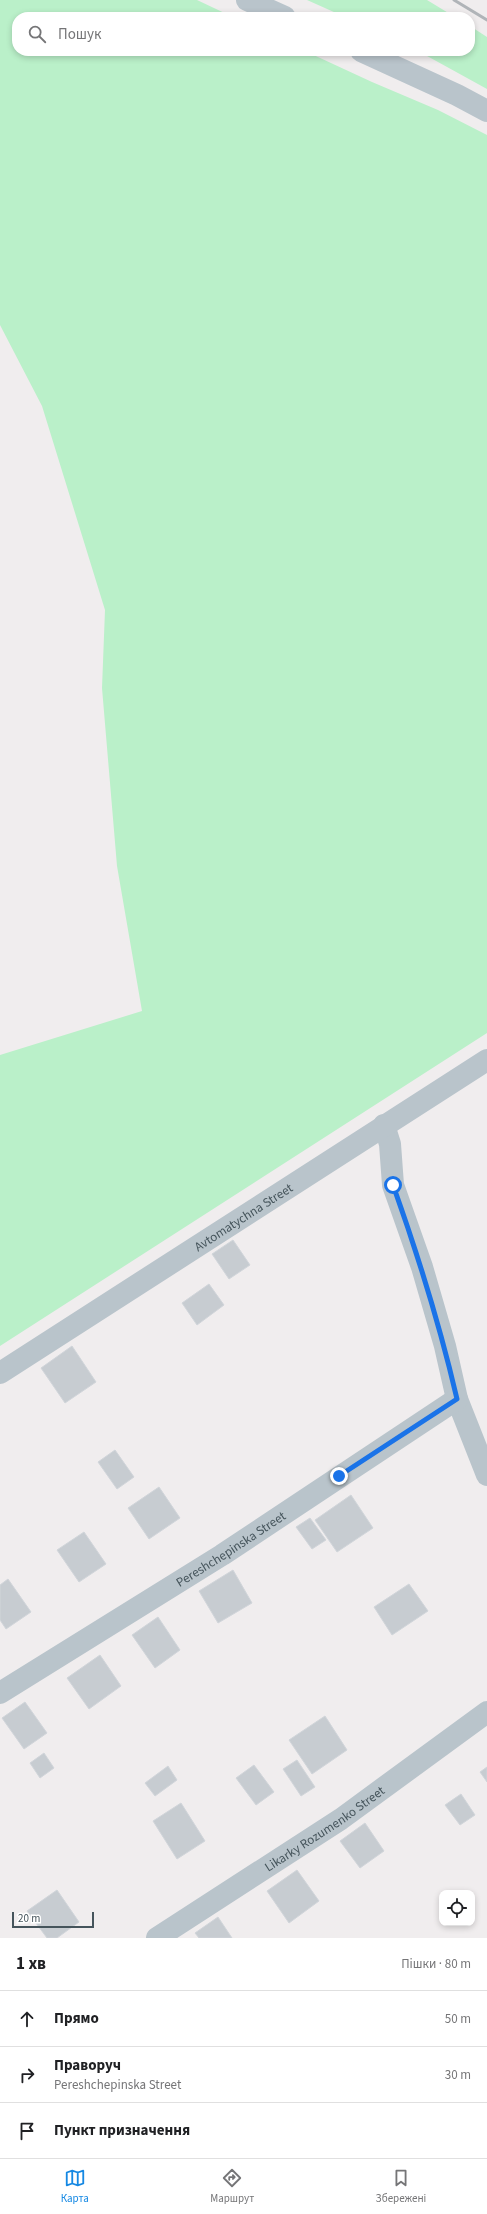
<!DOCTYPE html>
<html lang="uk">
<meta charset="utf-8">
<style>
:root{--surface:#fff;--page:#f2f2f2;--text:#202124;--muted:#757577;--line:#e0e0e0;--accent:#1588e3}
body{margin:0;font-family:"Source Sans 3",sans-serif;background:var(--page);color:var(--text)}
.controls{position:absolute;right:12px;bottom:12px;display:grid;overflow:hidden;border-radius:8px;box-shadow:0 2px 6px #0003}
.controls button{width:36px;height:36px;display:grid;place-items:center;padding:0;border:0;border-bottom:1px solid var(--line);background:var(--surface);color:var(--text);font:20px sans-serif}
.scale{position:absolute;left:12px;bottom:10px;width:82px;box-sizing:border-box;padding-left:4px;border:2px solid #45545b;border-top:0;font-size:11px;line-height:14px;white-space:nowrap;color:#45545b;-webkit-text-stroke:3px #fff;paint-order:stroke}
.stop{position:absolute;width:12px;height:12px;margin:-9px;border:3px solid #1a73e8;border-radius:50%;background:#fff}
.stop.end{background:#1a73e8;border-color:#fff;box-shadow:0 1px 4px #0008}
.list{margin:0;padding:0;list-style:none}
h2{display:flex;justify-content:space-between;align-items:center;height:52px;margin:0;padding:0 16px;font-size:17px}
h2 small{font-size:13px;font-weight:400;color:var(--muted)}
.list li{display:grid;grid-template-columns:26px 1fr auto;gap:12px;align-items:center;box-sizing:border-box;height:56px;padding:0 16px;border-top:1px solid var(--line)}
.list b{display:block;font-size:15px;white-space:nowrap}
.list p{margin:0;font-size:13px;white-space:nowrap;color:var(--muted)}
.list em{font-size:13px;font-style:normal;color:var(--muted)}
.icon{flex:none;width:22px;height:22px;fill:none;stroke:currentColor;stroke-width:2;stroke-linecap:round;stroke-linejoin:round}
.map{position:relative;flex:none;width:487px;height:1938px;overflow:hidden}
.search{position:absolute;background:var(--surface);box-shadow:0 2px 6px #0003;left:12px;right:12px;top:12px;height:44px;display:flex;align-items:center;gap:10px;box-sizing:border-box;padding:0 14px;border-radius:16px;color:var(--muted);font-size:15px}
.sheet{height:220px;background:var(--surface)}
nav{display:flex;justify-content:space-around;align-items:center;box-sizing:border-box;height:56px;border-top:1px solid var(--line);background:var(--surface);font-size:11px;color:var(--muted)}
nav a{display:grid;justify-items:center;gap:2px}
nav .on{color:var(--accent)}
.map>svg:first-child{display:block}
.green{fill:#baf0c9}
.building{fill:#c7ccd1;stroke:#d1d5da}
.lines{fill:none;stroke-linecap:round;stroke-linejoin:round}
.minor{stroke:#b9c4cb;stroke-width:22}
.tertiary{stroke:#b9c4cb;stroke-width:22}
.rail{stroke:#b0b4b8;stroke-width:3}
.route{stroke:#1a73e8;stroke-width:5}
.labels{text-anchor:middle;stroke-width:3.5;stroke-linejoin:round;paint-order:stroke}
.street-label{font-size:13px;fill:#45545b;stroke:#fff}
</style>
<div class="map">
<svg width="487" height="1938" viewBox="0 0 487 1938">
<rect width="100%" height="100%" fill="#f0edee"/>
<path class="green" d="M0 0H197L233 17H17V51H305L372 82 438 110 487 135V1033L0 1346V1055L142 1011 117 866 102 688 105 610 42 406 0 325Z
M307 0H427L455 17H345Z
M470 26 487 37V89L418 51H470Z"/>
<path class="building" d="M233 1240 250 1265 229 1279 212 1254Z
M209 1284 224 1305 197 1325 182 1303Z
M72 1346 96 1382 65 1403 41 1368Z
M115 1450 134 1477 117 1489 98 1462Z
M159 1487 180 1518 149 1539 128 1508Z
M351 1495 373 1528 337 1552 315 1520Z
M310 1518 326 1540 312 1549 296 1527Z
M84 1532 106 1564 79 1582 57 1550Z
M233 1570 252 1603 218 1623 199 1591Z
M8 1579 31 1612 6 1629 0 1620V1585Z
M409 1584 428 1611 392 1635 374 1607Z
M158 1617 180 1650 155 1668 132 1635Z
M100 1655 121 1686 89 1709 67 1678Z
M25 1702 47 1733 24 1749 2 1718Z
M325 1716 347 1750 312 1774 289 1740Z
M44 1753 54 1768 40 1778 30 1763Z
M297 1760 315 1787 301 1796 283 1769Z
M254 1765 274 1792 256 1805 236 1778Z
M168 1766 177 1780 155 1796 145 1783Z
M487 1767V1782L480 1772Z
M461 1794 475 1815 460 1825 445 1805Z
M181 1803 205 1841 177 1859 153 1821Z
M365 1823 384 1851 360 1868 340 1841Z
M297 1870 319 1901 289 1923 267 1891Z
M57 1890 79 1922 57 1938H47L27 1911Z
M218 1917 232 1938H199L195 1933Z"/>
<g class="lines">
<g class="minor">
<path d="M384 1125 390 1144 393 1185 422 1267 445 1346 457 1399 487 1475"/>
<path id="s1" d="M0 1373 487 1060"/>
<path id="s2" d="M0 1693 222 1555 457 1399"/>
<path id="s3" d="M157 1938 341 1819 487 1712"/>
</g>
<path class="tertiary" d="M247 0 285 17
M361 51 457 95 487 111"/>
<path class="rail" d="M454 0 487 20"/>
</g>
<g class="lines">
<path class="route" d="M339 1476 457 1399C440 1326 418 1255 393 1185"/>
</g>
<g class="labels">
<g class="street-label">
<text dy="5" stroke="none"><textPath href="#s1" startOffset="289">Avtomatychna Street</textPath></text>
<text dy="5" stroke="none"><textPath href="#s2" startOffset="272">Pereshchepinska Street</textPath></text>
<text dy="5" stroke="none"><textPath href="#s3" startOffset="200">Likarky Rozumenko Street</textPath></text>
</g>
</g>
</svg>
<div class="controls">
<button><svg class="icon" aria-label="locate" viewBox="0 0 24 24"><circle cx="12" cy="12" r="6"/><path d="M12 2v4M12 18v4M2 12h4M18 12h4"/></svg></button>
</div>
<div class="scale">20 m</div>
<div class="stop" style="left:393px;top:1185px"></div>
<div class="stop end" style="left:339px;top:1476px"></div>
<div class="search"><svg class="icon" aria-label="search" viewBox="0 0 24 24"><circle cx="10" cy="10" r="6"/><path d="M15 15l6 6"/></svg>Пошук</div>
</div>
<section class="sheet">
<h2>1 хв<small>Пішки · 80 m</small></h2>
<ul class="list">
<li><svg class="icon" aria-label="ahead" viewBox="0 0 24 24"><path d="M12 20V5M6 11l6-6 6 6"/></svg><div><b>Прямо</b></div><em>50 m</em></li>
<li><svg class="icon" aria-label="right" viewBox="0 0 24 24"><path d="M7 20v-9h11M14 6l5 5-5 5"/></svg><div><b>Праворуч</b><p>Pereshchepinska Street</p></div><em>30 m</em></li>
<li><svg class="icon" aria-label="arrive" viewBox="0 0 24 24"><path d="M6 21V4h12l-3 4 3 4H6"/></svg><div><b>Пункт призначення</b></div></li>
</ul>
</section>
<nav>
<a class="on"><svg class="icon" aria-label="map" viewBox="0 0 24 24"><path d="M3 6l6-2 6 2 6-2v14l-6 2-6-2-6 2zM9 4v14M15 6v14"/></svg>Карта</a>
<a><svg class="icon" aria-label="directions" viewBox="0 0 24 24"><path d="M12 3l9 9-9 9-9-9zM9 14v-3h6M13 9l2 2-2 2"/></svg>Маршрут</a>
<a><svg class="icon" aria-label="saved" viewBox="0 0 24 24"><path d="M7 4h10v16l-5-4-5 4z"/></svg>Збережені</a>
</nav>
